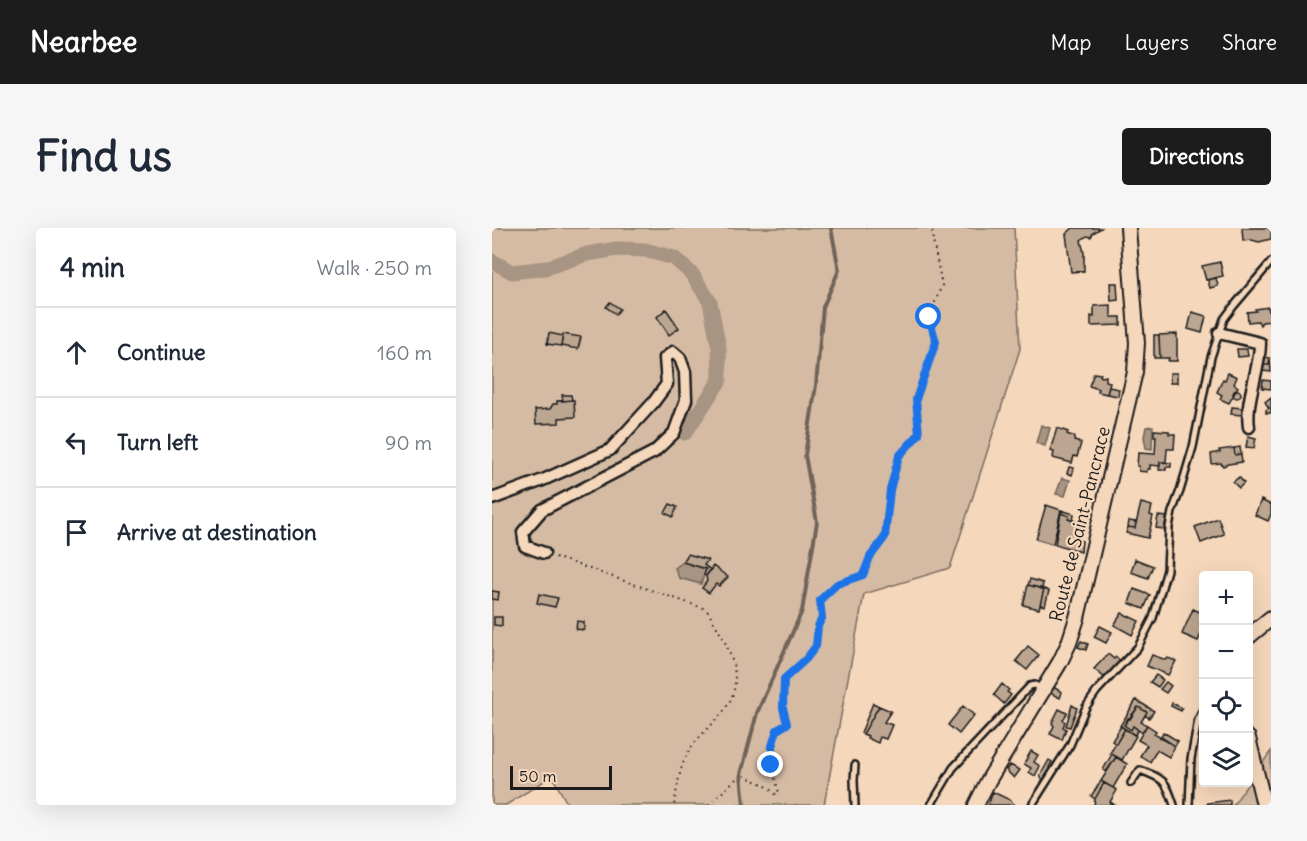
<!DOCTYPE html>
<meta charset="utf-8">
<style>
:root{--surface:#fff;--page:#f6f6f7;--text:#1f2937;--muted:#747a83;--line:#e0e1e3;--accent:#1c1c1c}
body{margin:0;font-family:Delius,sans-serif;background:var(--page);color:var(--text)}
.controls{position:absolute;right:18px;bottom:18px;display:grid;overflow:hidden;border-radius:6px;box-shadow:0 6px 24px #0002}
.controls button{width:54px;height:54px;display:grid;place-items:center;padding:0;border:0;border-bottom:2px solid var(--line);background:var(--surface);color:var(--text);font:30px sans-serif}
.scale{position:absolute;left:18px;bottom:15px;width:102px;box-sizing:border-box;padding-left:6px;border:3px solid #1c1c1c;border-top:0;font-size:16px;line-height:21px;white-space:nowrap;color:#1c1c1c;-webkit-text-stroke:4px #f5d7bb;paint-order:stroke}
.stop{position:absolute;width:18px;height:18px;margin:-14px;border:4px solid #1a73e8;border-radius:50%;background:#fff}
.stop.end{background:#1a73e8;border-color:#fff;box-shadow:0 2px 6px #0008}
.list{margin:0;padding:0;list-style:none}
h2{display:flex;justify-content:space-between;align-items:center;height:78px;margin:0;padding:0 24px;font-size:26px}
h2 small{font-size:20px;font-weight:400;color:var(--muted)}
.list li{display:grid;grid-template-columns:39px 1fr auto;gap:18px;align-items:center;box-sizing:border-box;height:90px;padding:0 24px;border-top:2px solid var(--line)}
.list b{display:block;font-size:22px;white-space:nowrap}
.list em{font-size:20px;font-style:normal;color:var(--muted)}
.icon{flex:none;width:33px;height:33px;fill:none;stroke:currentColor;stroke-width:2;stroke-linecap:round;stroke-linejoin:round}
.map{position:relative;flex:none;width:779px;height:577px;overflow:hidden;border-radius:6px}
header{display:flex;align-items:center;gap:36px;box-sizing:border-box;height:84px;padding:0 30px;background:var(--accent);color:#fff}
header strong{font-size:28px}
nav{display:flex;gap:33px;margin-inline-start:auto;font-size:21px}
.intro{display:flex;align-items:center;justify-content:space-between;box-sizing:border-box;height:144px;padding:0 36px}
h1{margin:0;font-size:42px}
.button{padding:15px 27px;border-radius:6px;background:var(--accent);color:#fff;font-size:21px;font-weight:700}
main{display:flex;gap:36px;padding:0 36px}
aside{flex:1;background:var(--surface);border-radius:6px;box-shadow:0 6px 24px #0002}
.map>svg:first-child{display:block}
.green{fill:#d5bba4;stroke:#786c60;stroke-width:1.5}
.water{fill:#a89482;stroke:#706459;stroke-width:1.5}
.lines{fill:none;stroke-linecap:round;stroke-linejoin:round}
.stream{stroke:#706459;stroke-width:4}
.canal{stroke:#a89482;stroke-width:15}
.building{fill:#bca691;stroke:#1c1c1c;stroke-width:1.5}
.service-casing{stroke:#1c1c1c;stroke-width:10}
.minor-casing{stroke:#1c1c1c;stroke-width:15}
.tertiary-casing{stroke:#1c1c1c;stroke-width:18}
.path{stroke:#1c1c1c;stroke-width:2;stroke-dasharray:1.5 4.5;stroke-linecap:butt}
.service{stroke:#f5d7bb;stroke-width:5}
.minor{stroke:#f5d7bb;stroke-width:10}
.tertiary{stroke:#f5d7bb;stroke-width:14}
.route{stroke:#1a73e8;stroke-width:8}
.labels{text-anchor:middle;stroke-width:4.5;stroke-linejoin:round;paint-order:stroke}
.street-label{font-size:18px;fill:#1c1c1c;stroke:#f5d7bb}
</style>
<header>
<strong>Nearbee</strong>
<nav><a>Map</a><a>Layers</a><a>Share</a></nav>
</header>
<div class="intro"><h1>Find us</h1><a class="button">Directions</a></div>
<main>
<aside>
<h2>4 min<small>Walk · 250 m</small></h2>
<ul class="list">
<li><svg class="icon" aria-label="ahead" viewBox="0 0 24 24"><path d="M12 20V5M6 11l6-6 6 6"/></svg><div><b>Continue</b></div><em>160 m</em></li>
<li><svg class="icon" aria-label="left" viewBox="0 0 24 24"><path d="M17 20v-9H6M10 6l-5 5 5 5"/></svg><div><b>Turn left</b></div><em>90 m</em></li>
<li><svg class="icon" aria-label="arrive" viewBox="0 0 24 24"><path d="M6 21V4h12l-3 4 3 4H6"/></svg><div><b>Arrive at destination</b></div></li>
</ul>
</aside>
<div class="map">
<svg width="779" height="577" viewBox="0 0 779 577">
<rect width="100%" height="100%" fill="#f5d7bb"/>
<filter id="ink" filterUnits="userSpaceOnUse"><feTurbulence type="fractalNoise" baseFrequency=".0167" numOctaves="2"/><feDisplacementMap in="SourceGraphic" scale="12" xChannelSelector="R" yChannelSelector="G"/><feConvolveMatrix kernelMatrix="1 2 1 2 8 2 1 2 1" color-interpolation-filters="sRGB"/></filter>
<g filter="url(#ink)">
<path class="green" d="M0 0H522L528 121 458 340 372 366 332 577H76L60 548 14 577H0Z
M779 523V577H741Z"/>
<path class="water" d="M549 197 558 200 553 218 544 215Z
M661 198 660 221 654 220 652 209 654 199Z
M570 250 578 252 573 268 564 266Z
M191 334 214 341 209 356 187 350 183 340Z"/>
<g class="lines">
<path class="stream" d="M252 577 249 546 265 485 310 383 325 294 313 227 324 157 331 79 347 42 339 0"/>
<path class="canal" d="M0 33 20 44 54 40 95 26 125 21 153 22 182 30 200 46 218 74 227 120 228 152 193 205"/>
</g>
<path class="building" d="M581 0H609L601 5 599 9 595 8 589 12 592 25V43L579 44 574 6Z
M750 0H779V11L767 14 760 12 751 13Z
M728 34 731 48 714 52 710 38Z
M724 50 726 58 718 60 716 52Z
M618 55H625L626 72 619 73Z
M118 74 128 81 124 86 114 79Z
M619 77V89H629V97L599 98V88L602 89V78Z
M776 79 779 93 770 94 768 97 766 93 756 94 755 84 764 83 763 81Z
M174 81 187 100 177 107 165 89Z
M700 84 714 88 710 105 696 101Z
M57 105 71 108 69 118 55 116Z
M71 106 89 109 86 121 69 118Z
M685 106V133H676L677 130H668L667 107Z
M662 107H667L668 130H662Z
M745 121H755L756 128 746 129Z
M773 129 778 130 777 137H772Z
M778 130 779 144 771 143 772 137H777Z
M602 145 609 146 608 148 610 149 614 148V153L618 154 615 166 606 164 607 161 597 158Z
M678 145H685V155H678Z
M736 145 745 149 742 156 746 159 737 175 728 171 730 167 725 164 731 151 733 152Z
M771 152 779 153V161L770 160Z
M617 159 627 161 626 168 615 166Z
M741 166a4 4 0 1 1 8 0a4 4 0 1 1-8 0Z
M70 167H79L80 172 71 173Z
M779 169V185H774V182L777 180 773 174Z
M82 172 83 189 67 190V195L44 196 43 182 58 181 61 176H65V173Z
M740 179 750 180V187L739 186Z
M565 200 576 204 575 206 583 209 582 213 589 215 585 229 582 228 580 235 561 230 562 224 558 223Z
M662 202 677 203V206H683L682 221H675L674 234H668V238L658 237V241H655V244L647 243V238H645L646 225 663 226 664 208H662Z
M756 208 764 210 762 220 754 219Z
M748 219 749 226 743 227 742 220Z
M742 220 743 227 749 226 750 234 736 236 731 238 729 235 720 236 719 226 728 224 727 222Z
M668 234 679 235V239H674V242H667Z
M577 239 582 240 580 247 575 245Z
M747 249 752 255 747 260 741 254Z
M769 272 779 277V286L776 293 763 287Z
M649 275 660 278 658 287 661 288 656 310 634 305 636 299 643 300Z
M178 276 185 279 181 289 173 285Z
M554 277 569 282 561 316 544 311Z
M569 282 582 286 581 293 576 291 577 288 569 285Z
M569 285 577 288 576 291 586 294 582 311 590 313 589 324 563 316Z
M666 288 675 289 672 301 664 300Z
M726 290 732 306 709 315 703 299Z
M637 293 644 294 643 300 636 299Z
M196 326 216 332 212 337 219 342 214 348 212 347 214 341 191 334Z
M643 331 661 338 656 350 639 344Z
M221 338 236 349 227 358 224 356 217 365 210 360 215 353 214 348Z
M538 351 551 355 550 361 536 357Z
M536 357 552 361 547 381 531 377Z
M552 361 557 363 553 378 548 377Z
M642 361 658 367 652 381 637 375Z
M0 363 7 364 6 372 0 371Z
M47 366 66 370 63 379 45 375Z
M701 381 712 386V399L706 413 690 406Z
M630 385 647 393 640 407 622 397Z
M2 389H10V398L2 397Z
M85 393 92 394V402L84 401Z
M608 398 620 404 614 415 602 409Z
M589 413 596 416 594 422 586 419Z
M536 418 547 427 535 442 524 433Z
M616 426 622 431 624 429 629 433 613 450 602 441Z
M660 427 674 432 676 430 684 433 676 447 655 438Z
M664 447 671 452 666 459 658 454Z
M674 454 679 458 674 465 668 461Z
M510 456 517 462 515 464 519 467 512 476 502 467Z
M561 459 570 464 568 470 558 465Z
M644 472 662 483 657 490 653 487 655 484 646 479 638 491 636 490 632 497 639 502 641 498 644 500 646 502 643 507 628 498Z
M381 475 387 478 371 506 369 505Z
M680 475 690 480 689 483 679 478Z
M580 477 585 480 578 499 574 498Z
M387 478 399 483 392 494 400 497 394 511 388 509 386 515 375 510 376 508 371 506Z
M471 478 482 487 467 506 456 497Z
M646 479 655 484 649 494 655 497 650 505 641 498 639 502 632 497Z
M567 481 575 485 571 492 573 494 571 499 574 501 570 512 558 506 562 498 560 495Z
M655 497 664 503 662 506 683 518 677 529 665 522 658 534 648 528 655 517 646 512Z
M629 498 633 501 624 516 620 513Z
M633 501 644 508 630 532 618 525Z
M671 504 686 513 683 518 669 509Z
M539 523 546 527 542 534 548 538 543 548 537 544 539 540 532 536Z
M620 526 624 529 614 544 611 542Z
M624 529 635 536 621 560 609 553Z
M557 532 560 534 557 539 560 541 552 554 548 548Z
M518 537 528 542 522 550 514 542Z
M609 553 612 555 603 571 599 568Z
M612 555 625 562 618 574 623 577H602L603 571Z
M501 564 518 572 523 577H496Z
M738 572V577H716L715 575Z"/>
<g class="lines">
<defs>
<path id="service" d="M639 555 648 542C672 551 674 552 682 577
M363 577 362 552 363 537
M439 577 461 540 538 458 543 457 550 460
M540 577 578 517 594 479 605 463 646 419 661 390 675 342 677 299 680 284 688 263 701 219 719 129 732 91 741 79 779 34
M697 577 699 531 706 492 712 479"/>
<path id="minor" d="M727 105 768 115C768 143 753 171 757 199
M0 271 51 252 118 222 161 175 175 156 173 130 181 124 188 130 193 144 194 172 182 205 162 224 50 282 31 304 33 318 52 325"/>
<path id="tertiary" d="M756 409 779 390
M756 510 772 577
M484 577 496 553 568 434 577 415 585 390 643 144 645 115 636 0"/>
</defs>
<use href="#service" class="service-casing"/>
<use href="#minor" class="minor-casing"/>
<use href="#tertiary" class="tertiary-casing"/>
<path class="path" d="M63 329 214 381C231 409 256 447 235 478 225 494 209 505 199 520 187 537 186 557 182 577
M217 577 249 546C260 553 275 555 283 566L287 565C280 537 276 532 285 502L295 496 291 480 292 451 314 431 324 418 325 398 330 390 328 372 345 356 371 347 378 329 393 309 398 262 407 228 427 206 424 171 444 114 437 89 450 57 441 13 440 0"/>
<use href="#service" class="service"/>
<use href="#minor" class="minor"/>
<use href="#tertiary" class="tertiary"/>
</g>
</g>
<g class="lines" filter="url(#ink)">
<path class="route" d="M279 537 280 518 285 502 295 496 291 480 292 451 314 431 324 418 326 398 330 390 328 372 345 356 371 347 378 329 393 309 398 262 407 228 427 206 424 171 444 114 437 89"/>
</g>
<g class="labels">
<g class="street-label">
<text transform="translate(588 296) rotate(-76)" y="6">Route de Saint-Pancrace</text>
</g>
</g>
</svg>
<div class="controls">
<button>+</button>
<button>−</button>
<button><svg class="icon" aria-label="locate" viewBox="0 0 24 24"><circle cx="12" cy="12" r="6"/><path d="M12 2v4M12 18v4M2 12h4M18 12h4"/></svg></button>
<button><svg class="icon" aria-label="layers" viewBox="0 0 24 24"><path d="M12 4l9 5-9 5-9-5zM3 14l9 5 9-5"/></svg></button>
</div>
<div class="scale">50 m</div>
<div class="stop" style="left:437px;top:89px"></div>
<div class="stop end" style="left:279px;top:537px"></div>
</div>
</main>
